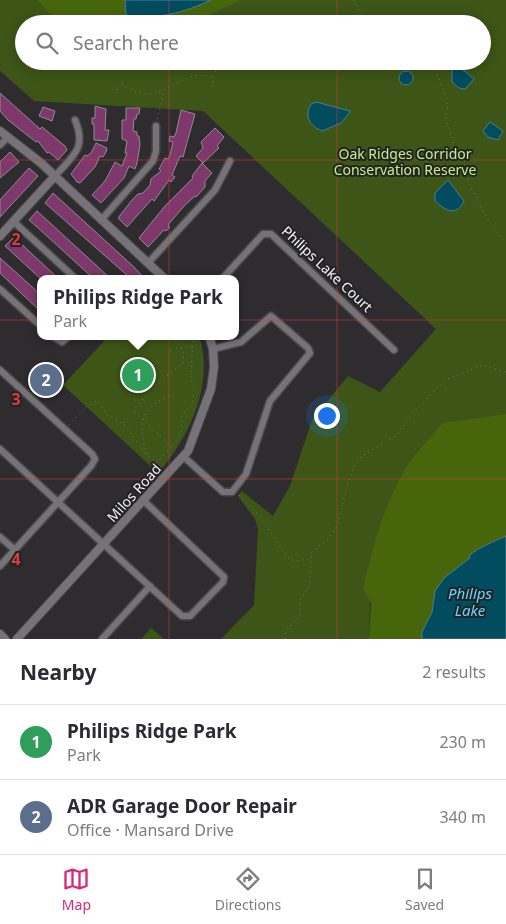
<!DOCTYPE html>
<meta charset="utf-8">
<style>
:root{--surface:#fff;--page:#f7f7f7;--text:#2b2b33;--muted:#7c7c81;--line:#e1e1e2;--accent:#db2777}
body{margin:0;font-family:"Noto Sans",sans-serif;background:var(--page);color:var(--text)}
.you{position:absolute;left:326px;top:415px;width:18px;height:18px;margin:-12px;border:4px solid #fff;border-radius:50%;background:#1a73e8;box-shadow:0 0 0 8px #1a73e833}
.badge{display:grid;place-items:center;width:32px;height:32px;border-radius:50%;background:var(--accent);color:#fff;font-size:16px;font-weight:700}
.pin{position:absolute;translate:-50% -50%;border:2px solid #fff;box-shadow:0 1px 5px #0006}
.popup{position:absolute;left:37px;top:275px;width:202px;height:65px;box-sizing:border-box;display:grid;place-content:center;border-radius:10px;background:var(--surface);filter:drop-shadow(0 1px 4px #0005);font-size:16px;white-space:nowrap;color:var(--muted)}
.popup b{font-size:19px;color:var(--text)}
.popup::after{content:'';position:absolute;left:50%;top:100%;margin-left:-10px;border:10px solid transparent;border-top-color:var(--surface)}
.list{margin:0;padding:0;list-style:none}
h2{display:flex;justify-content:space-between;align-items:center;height:65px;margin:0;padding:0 20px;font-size:21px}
h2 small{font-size:16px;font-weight:400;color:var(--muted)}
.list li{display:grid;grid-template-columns:32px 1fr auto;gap:15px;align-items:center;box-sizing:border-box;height:75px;padding:0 20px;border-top:1px solid var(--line)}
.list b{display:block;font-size:19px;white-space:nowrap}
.list p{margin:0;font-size:16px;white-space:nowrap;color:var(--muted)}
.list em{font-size:16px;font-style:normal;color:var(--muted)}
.icon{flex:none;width:28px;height:28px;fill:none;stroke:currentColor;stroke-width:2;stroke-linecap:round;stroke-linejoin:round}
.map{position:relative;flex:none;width:506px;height:639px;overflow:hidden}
.search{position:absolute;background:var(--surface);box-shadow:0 2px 12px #0003;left:15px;right:15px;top:15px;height:55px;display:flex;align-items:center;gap:12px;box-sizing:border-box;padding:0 18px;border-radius:28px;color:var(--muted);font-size:19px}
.sheet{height:215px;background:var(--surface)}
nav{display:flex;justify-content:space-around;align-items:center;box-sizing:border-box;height:70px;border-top:1px solid var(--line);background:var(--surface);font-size:14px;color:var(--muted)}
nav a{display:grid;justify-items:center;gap:2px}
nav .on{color:var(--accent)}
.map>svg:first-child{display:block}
.green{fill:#3d5517;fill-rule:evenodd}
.forest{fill:#47660c}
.water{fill:#024c5f;stroke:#4b7e8c}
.building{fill:#7e386b;stroke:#8f8b8e}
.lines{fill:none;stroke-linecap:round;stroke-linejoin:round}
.minor-casing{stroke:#4b4a4c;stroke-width:9}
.tertiary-casing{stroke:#4b4a4c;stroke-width:10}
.path{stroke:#79777a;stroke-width:1;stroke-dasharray:1 4;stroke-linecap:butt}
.minor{stroke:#757377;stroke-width:6}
.tertiary{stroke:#757377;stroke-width:8}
.grid{fill:none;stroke:#d93c3c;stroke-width:1;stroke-opacity:0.55}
.labels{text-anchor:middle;stroke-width:4;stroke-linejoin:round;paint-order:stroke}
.park-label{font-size:14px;fill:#c2f183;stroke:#242325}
.street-label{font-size:14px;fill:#f4f3f5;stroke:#242325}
.water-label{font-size:15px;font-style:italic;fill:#62d8fe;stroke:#242325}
.grid-label{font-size:16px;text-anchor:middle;font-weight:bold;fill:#d93c3c;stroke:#242325;stroke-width:4;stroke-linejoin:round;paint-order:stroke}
</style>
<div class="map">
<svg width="506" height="639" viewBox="0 0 506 639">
<rect width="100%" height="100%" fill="#2e2c2f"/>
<path class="green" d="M0 0H506V417L370 601 369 639H221L254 605 258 529 255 519 238 496 242 491 273 516 290 486 312 420 348 376 380 392 436 329 203 111 34 101 0 71ZM24 24H482V61H24Z
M109 336H199C215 383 189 438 158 473L63 385Z
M151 628 164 639H141Z"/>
<path class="forest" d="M37 0H241L198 20 184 24H59Z
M506 414V539L487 544 462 569 440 584 438 601 427 639H369L371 603 363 589C373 546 383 506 406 468 415 452 431 438 443 423Z"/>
<path class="water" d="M125 0H211C186 12 154 21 126 15Z
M456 64 474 79 465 89 459 88 452 82V69Z
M399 78a7 7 0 1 1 14 0a7 7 0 1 1-14 0Z
M316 102 350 111V112L341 123 322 131C310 126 304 117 311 104Z
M490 122 503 131 498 140 488 137 483 131Z
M448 180 464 201C456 217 446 211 435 201V193Z
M506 536V639H422V632L432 612 435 591 444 578 470 558 469 556C477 548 495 541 506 536Z"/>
<path class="building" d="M0 93 40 129 42 127 65 146 67 150 58 160 49 152 47 153 38 141 36 142 8 120 0 111Z
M95 106 106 109 105 130H109L107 141 94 140V124H92V118H95Z
M43 107 55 111 52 121 39 116Z
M126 108H140L139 114H137L136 119H134L133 131 137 132V136H139L140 145 137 163 135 169 129 166 124 178 101 203 92 195 105 181 115 162 122 166 127 153H125L127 141 122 139V120H126Z
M181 110 195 114 183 157 180 156 172 175 175 177 171 182 169 180 154 201 152 199 127 227 118 218 132 200 138 194 143 193 150 185 151 179 161 171 159 169 165 158 168 159 170 155 173 142 169 141 170 136 174 137 176 133Z
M215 128 224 137 217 146 219 148 203 163 196 156 203 148 201 142Z
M96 143 107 148 106 152 103 157 100 156 95 167 80 183 77 182 71 174 85 155 87 156 91 153Z
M10 152 19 162 0 178V162Z
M202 163 212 173 205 181V187L196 197 195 196 184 206 168 225 170 227 166 231 164 230 148 247 139 238 165 206 193 178 192 176Z
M29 168 38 176 0 217V200Z
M53 193 134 267 145 279H125L128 276 45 203Z
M37 211 98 267 111 279H94L36 226 29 220Z
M14 237 33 255 59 279H41L5 246Z
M0 258 40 294V311L0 273Z"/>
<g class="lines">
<defs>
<path id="minor" d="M0 145 8 137
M55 176C73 156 87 148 75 120
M102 219 153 161 156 151V126
M13 221 76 279
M149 262 215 190 230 161
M222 279 263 234H271L394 350
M0 289 41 326
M52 336 62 342 69 336
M0 370 92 454 95 459 91 466 0 566
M0 449 182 616H190L223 582 224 577 144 501
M184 457 223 492H232L246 474 270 401 310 353 308 348 271 316 241 342 213 349
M0 537 15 550
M102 639 150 586"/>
<path id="tertiary" d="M0 131 41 163 165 279
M0 236 55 176
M0 634 5 639
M17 639 188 451 211 389 214 367 213 349 209 336"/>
</defs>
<use href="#minor" class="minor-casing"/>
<use href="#tertiary" class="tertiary-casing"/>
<path class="path" d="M354 0 359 11 374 24
M431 61C437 75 445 90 447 104 448 111 445 117 447 123 460 162 478 214 506 243
M122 84C154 106 162 87 190 77 198 74 206 76 214 77
M212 87 216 69
M116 90 126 79
M157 119 164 92
M171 350 202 344
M135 412 172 447
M123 423 152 388 183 363C185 345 179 343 164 336
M69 425 87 406 98 401 107 415 123 424 132 434 145 453 156 463C168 450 187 436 181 416L193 403 194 389 191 378 193 336
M147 454C136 423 143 402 177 394
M239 495 259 516 288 558 295 561 308 559
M285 639 286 631 300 616V600L310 584 311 553 327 540 338 525 347 486 355 464 362 456 397 435 412 414 445 380 483 365 506 372"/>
<use href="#minor" class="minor"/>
<use href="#tertiary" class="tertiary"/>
</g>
<path class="grid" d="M169 0V24M337 0V24M169 61V639M337 61V639M0 160H506M0 320H506M0 479H506"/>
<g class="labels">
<g class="park-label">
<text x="405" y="159">Oak Ridges Corridor<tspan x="405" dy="16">Conservation Reserve</tspan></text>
</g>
<g class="street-label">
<text transform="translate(327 269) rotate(43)" y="5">Philips Lake Court</text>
<text transform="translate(134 493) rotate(-48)" y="5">Milos Road</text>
</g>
<g class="water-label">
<text x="470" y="599">Philips<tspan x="470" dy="17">Lake</tspan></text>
</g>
</g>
<g class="grid-label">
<text x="16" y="245">2</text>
<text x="16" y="405">3</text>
<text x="16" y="565">4</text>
</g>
</svg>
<div class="you"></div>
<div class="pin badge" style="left:138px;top:375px;background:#2e9e5b">1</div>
<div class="popup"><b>Philips Ridge Park</b>Park</div>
<div class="pin badge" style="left:46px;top:380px;background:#5c6f8a">2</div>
<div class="search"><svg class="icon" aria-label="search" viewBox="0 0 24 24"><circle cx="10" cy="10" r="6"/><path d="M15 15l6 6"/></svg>Search here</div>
</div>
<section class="sheet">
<h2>Nearby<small>2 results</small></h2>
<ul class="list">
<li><span class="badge" style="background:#2e9e5b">1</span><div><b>Philips Ridge Park</b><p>Park</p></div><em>230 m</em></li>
<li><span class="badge" style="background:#5c6f8a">2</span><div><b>ADR Garage Door Repair</b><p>Office · Mansard Drive</p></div><em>340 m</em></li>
</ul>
</section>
<nav>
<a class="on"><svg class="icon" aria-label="map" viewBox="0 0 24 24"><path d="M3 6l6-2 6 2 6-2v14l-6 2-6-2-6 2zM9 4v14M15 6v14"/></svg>Map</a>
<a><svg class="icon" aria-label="directions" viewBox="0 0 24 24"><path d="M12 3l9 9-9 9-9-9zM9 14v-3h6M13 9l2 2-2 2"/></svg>Directions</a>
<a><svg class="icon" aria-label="saved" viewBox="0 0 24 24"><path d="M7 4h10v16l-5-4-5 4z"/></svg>Saved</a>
</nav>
